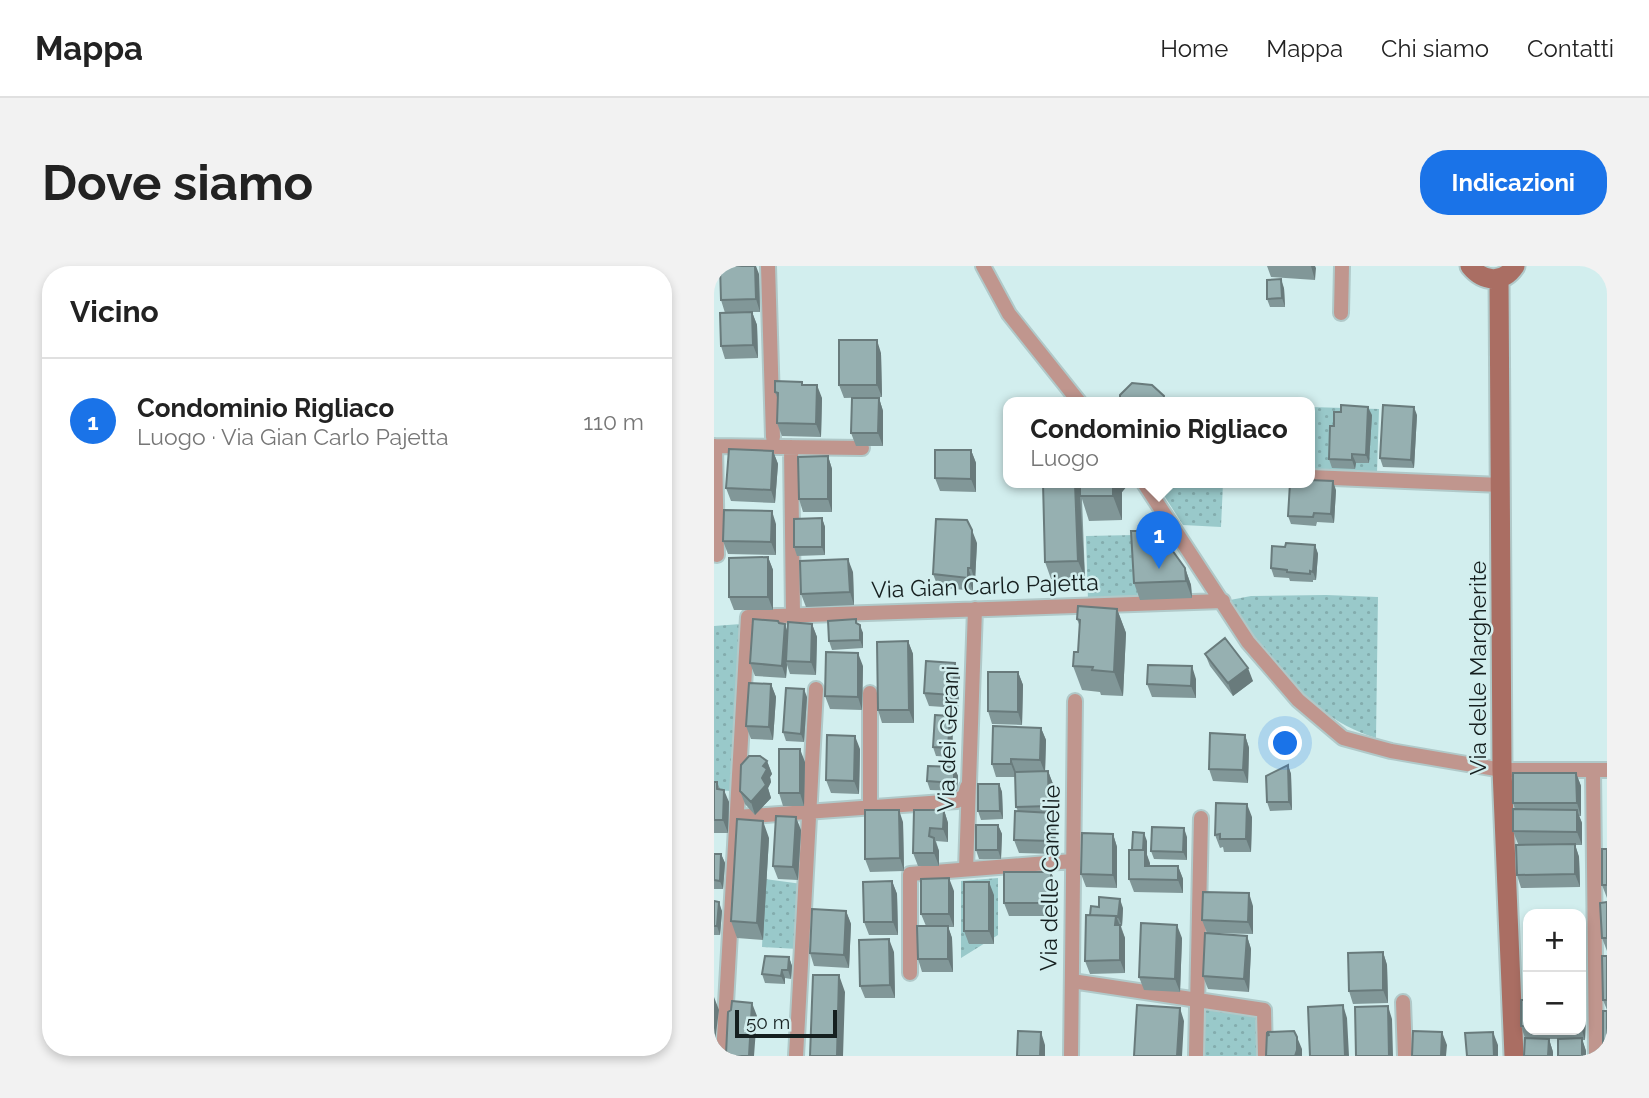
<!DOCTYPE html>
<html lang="it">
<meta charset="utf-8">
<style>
:root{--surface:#fff;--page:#f2f2f2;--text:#222;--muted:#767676;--line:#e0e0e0;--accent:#1a73e8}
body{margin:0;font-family:Raleway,sans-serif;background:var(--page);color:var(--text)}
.controls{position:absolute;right:21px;bottom:21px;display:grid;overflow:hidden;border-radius:14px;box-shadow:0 4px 10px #0003}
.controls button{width:63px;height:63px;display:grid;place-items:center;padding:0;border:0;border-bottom:2px solid var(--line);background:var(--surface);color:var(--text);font:35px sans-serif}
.scale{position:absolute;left:21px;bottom:18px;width:102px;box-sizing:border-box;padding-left:7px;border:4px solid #151f1f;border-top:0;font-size:19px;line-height:24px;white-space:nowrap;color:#151f1f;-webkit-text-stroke:5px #d2eeee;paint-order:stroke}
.you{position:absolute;left:572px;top:478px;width:24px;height:24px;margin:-18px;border:5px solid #fff;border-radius:50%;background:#1a73e8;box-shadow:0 0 0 10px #1a73e833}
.badge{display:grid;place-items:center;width:46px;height:46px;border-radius:50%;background:var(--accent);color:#fff;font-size:23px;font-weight:700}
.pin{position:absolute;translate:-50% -58px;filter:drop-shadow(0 2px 4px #0008)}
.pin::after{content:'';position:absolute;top:37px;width:24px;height:21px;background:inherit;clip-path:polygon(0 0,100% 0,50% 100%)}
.popup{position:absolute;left:289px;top:131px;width:312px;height:91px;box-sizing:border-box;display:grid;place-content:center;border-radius:14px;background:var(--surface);filter:drop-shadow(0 2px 5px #0005);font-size:23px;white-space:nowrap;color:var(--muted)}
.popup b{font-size:26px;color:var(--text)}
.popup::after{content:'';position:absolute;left:50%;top:100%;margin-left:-14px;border:14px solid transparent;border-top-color:var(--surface)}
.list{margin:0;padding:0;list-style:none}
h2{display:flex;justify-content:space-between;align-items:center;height:91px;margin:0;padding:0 28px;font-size:30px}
h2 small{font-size:23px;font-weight:400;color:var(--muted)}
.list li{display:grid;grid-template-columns:46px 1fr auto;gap:21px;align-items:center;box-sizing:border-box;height:126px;padding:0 28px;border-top:2px solid var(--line)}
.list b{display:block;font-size:26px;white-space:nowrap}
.list p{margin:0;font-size:23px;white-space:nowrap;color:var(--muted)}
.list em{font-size:23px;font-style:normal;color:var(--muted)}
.map{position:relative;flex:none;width:893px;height:790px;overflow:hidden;border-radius:28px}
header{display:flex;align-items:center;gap:42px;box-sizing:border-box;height:98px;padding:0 35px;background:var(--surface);border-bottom:2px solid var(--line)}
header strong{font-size:33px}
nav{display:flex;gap:38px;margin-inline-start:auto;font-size:24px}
.intro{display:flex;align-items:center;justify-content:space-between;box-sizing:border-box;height:168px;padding:0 42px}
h1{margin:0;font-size:49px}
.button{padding:18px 32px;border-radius:28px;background:var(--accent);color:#fff;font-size:24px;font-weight:700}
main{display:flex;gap:42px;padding:0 42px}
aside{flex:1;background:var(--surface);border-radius:28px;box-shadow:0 4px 10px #0003}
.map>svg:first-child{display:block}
.grass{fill:url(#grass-dots)}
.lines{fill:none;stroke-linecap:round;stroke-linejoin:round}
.street-casing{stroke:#b0c9c9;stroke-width:18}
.secondary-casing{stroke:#b0c9c9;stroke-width:23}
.street{stroke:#c0968e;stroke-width:14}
.secondary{stroke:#aa6e63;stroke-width:19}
.wall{fill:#819798}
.shaded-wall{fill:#697b7c}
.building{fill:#96b0b1;stroke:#697b7c;stroke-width:2}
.labels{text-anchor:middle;stroke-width:5;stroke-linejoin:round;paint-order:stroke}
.street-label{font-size:23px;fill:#151f1f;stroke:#d2eeee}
</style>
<header>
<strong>Mappa</strong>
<nav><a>Home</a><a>Mappa</a><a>Chi siamo</a><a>Contatti</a></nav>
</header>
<div class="intro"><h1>Dove siamo</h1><a class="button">Indicazioni</a></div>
<main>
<aside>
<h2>Vicino<small></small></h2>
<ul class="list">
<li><span class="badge">1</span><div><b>Condominio Rigliaco</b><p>Luogo · Via Gian Carlo Pajetta</p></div><em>110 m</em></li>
</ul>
</aside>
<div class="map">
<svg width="893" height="790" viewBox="0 0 893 790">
<defs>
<pattern id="grass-dots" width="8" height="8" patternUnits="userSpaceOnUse" patternTransform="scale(1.75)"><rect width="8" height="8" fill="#99c9ca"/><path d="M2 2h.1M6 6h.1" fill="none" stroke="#83acad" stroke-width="1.8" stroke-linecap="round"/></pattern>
</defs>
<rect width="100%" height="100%" fill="#d2eeee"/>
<path class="grass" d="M596 141 665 143 663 207 596 203Z
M442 217H509L507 261 469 259Z
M421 269 424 332 374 334 372 270Z
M612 329 664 331 662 472C599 454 547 390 516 334L537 330Z
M27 358 17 525 0 524V360Z
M284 612V669L247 692V615Z
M51 613 88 618 84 683 48 681Z
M490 743 545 751V790H489Z"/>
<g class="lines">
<defs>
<path id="street" d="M54 0 59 171
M269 0 295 48 366 137
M627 47 628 0
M0 180 148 182
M1 180 3 289
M77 181 79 349
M596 211 787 219
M430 217 534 376 584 434 629 472 677 485 788 504H893
M156 427V541
M879 504 882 790
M23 551 243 535 251 529 253 521
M252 603 261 343
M196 707V608L359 595
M358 715 550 744 551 790
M689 736 691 790
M9 790 34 351 509 335
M82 790 102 423
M357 790 361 435
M482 790 487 552"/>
<path id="secondary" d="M756 0C769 16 789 18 801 0
M785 13 788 504 800 790"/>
</defs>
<use href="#street" class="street-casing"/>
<use href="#secondary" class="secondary-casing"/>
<use href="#street" class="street"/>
<use href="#secondary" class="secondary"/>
</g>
<path class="wall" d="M553 0H601V14L557 11Z
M45 8 46 46H38L43 59 44 92 11 93 7 80 11 47 7 34Z
M570 22 571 41H556L553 33Z
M167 87 168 131 130 132 125 119Z
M88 116 89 119 108 132 107 171 68 170 63 157 64 134 61 126Z
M165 132 169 145V180H142L137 167Z
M658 149 655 197H642L641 203 618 202 615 193 620 160Z
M703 149 700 202 669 201 666 192Z
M257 184 262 197V226L226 225 221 212Z
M59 185 64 198 61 237 17 235 12 222Z
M114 190 118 203V246H89L85 233Z
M329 217H364L366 224V217H412L413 220 408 226V254L375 255 368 233 371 312 337 313 331 296Z
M622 224 620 257 603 256 602 260 577 258 574 250Z
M108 252 111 261V289L83 290 80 281Z
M62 258V289L14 288 9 275Z
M448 265 451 274 471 302 477 319 478 332 426 334 420 317Z
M263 277 261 315H259V325L224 321 219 308Z
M601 279 604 288 602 314H599V316L576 315 575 312 560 311 557 302 571 281Z
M54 291 59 304V344H20L15 331Z
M139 306 140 339 92 341 87 328Z
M403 343 412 367 409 430 387 429 386 426 368 424 359 400 364 386 366 361 363 353Z
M65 357 71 358 73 366 98 358 103 371 102 409 76 408 73 399 72 412 41 410 36 397Z
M144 358 149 367V382L118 384 115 375Z
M194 375 199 388 200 457H168L164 444Z
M491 388 539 415 519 430 496 400Z
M149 400 148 444 116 443 111 430Z
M304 406 309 419 308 459 278 458 274 445Z
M246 410 244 442 215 440 210 427Z
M482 413V432L438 431 433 418Z
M57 418 62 431 59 474 37 473 32 460Z
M93 431 90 476 72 475 69 466Z
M236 450 239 459 238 491 222 490 219 481Z
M327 462 332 474 331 505H334L339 518V551L342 559 341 588 305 587 300 574 304 545 302 541V511H282L278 498Z
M531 469 535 482 534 517 499 515 495 503Z
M146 483 145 528 117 527 112 514Z
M53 495 58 508 56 511 57 516 54 522 57 532 41 549 31 538 26 525Z
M91 496 90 540H69L65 527Z
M574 499 577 508 578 544 556 545 553 536Z
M240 501 244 510 243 525 216 524 213 515Z
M862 507 867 520V550H865L868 557V579H861L865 591 866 621 807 622 803 609 826 579 804 578 799 565 801 543 799 537Z
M0 516H3L6 523 15 536 14 567H0Z
M285 518 288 526 289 553 267 554 264 545Z
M200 544H230L234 557V576L222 575 225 585V600H204L199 587Z
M538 551 537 586H510L509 581 506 582 501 569Z
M189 556 190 605 156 606 151 593Z
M284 559 288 568 287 593H265L262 584Z
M87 564 84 614 64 613 59 600Z
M399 568 403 581V622L372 621 367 608Z
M473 571V594L440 593 437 585Z
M55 572 49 674 23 672 17 655Z
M433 575V589L436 600H464L469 613V627L420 626 415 613 418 584Z
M893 583V632L888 619Z
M0 588H7L11 597 9 623H0Z
M337 606 342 619V650H295L290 637Z
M178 615 183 628 184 669H155L150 656Z
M240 625V661H234L238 672 239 706H208L204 693 212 660 207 648Z
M280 629V678H255L250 665Z
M0 635 8 645 6 669H0Z
M893 636V685L888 672Z
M539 640V668L493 667 488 654Z
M409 642 408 660H407L411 672V707L376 708 371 695 376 650Z
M132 645 137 658 135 702 100 700 96 687Z
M533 670 537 683 535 726 494 723 489 710Z
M468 672 466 726 430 724 425 711Z
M180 686 181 732H151L146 720Z
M669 686 673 699 674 737 639 738 635 725Z
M893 690V744L889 734Z
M75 691 78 700 77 713 71 712V718L51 717 48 708Z
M814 734V764H867V735L872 748 871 774H868L872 785 844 773H835L839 786 811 772 807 760Z"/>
<path class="shaded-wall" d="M41 0H42L45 8 46 46 42 33Z
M597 0H601L602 2 601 14Z
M567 13 570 22 571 41 568 32Z
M38 46 43 59 44 92 39 79Z
M163 74 167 87 168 131 163 119Z
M103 119 108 132 107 171 102 158Z
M165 132 169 145V180L164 167Z
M654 141 658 149 655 197 652 189Z
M700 141 703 149 700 202 697 194Z
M257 184 262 197V226L257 213Z
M59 185 64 198 61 237 57 224Z
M638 188 642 197 641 203 638 194Z
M114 190 118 203V246L114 233Z
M619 215 622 224 620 257 617 248Z
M361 217H364L367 226 366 230 371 312 364 295Z
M399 217H412L413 220 408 226V254L399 230Z
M58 245 62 258V289L57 276Z
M108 252 111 261V289L108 281Z
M258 264 263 277 261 315 257 302Z
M601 279 604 288 602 314 599 306Z
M54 291 59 304V344L54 331Z
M134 293 139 306 140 339 136 326Z
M254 302 259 315V325L254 312Z
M471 302 477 319 478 332 472 315Z
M403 343 412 367 409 430 400 406Z
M71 358 75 371 72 395 73 399 72 412 68 400Z
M98 358 103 371 102 409 97 396Z
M146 359 149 367V382L146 374Z
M194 375 199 388 200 457 195 444Z
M144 387 149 400 148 444 144 431Z
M241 397 246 410 244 442 239 429Z
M478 400 482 413V432L477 420Z
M534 402 539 415 519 430 514 417Z
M304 406 309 419 308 459 304 446Z
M57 418 62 431 59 474 55 461Z
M90 423 93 431 90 476 87 468Z
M236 450 239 459 238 491 234 482Z
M327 462 332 474 331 507 326 494Z
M531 469 535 482 534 517 529 504Z
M141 470 146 483 145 528 140 515Z
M86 483 91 496 90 540 86 527Z
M297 493 302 506V511L297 498Z
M53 495 58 508 56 511 57 516 54 522 57 532 41 549 37 536 48 512 49 500Z
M574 499 577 508 578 544 575 536Z
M240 501 244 510 243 525 240 517Z
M334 505 339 518V551L342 559 341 588 337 575 338 548 335 540Z
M862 507 867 520V550L863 537Z
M285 518 288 526 289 553 286 545Z
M10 524 15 536 14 567 9 554Z
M533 538 538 551 537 586 532 573Z
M185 544 189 556 190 605 186 592Z
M230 544 234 557V576L229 563Z
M863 544 868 557V579L863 566Z
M82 551 87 564 84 614 79 601Z
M49 555 55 572 49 674 43 657Z
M284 559 288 568 287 593 284 584Z
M470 562 473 571V594L469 586Z
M430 567 433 575V589L436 597 435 613 431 600 429 587Z
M399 568 403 581V622L399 609Z
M220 572 225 585V600L220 587Z
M861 578 865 591 866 621 861 608Z
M7 588 11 597 9 623 6 615Z
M464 600 469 613V627L464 614Z
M337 606 342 619V650L337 637Z
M235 612 240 625V661L235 648Z
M178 615 183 628 184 669 179 656Z
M275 616 280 629V678L275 665Z
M535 627 539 640V668L534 656Z
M406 633 409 642 408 660 404 651Z
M5 636 8 645 6 669 3 660Z
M132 645 137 658 135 702 130 689Z
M402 650 411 672V707L406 694 401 659Z
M463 659 468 672 466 726 461 713Z
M234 660 238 672 239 706 234 693Z
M533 670 537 683 535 726 530 713Z
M175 673 180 686 181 732 176 719Z
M669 686 673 699 674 737 669 724Z
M75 691 78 700 77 713 74 704Z
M68 704 71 712V718L67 710Z
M125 709 131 726 129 790H123Z
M0 731 5 744 0 783Z
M867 735 872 748 871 774 867 761Z
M38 737 43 750 40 790H35Z
M629 739 633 752 635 790H631Z
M674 740 678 753 679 790H675Z
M466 742 470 755 468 790H463Z
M327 766 331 779V790H326Z
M728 766 733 779 732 790H727Z
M779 766 784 779V790H780Z
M583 771 588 783V790H581Z
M868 772 872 785V790H868Z
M835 773 839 786V790H834Z"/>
<path class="building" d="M6 0H41L42 33 7 34Z
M567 13 568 32 553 33V14Z
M38 46 39 79 7 80 6 47Z
M125 74H163V119H125Z
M61 115 88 116V119H103L102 158 63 157 64 127 61 126Z
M418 117 438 119 450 130 449 137H406V129Z
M138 132H165L164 167H137Z
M627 139 654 141 652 189 638 188V194L615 193 616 160H620V146H627Z
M669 139 700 141 697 194 666 192Z
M15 183 59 185 57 224 12 222Z
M221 184H257V213L221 212Z
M114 190V233H85L84 191Z
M596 214 619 215 617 248 600 247 599 251 574 250 576 217H596Z
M329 217H361L364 295 331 296Z
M366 217H399V230H366Z
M10 244 58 245 57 276 9 275Z
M108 252V281H80V253Z
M222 253 253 254 258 264 257 302H254V312L219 308Z
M417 265H448V270L471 302 472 315 420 317Z
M572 277 601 279 599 306 596 305V308L573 306V304L557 302 558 280 571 281Z
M54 291V331H15V292Z
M134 293 136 326 87 328 86 295Z
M364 340 403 343 400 406 378 404 379 401 359 400 360 386H364L366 354 363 353Z
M39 353 64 355 65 357 71 358 68 400 36 397Z
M142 353V357L146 359V374L115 375 114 355Z
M74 356 98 358 97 396 72 395Z
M511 372 534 402 514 417 491 388Z
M194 375 195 444H164L163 376Z
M112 386 144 387V431L111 430Z
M212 395 241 397 239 429 210 427Z
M434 399 478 400 477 420 433 418Z
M274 406H304V446L274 445Z
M35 417 57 418 55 461 32 460Z
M72 422 90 423 87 468 69 466Z
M221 449 236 450 234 482 219 481Z
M279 460 327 462 326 494 297 493V498H278Z
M496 467 531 469 529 504 495 503Z
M113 469 141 470 140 515 112 514Z
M65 483H86V527H65Z
M35 490H46L53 495 49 500 53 503 48 512 52 519 37 536 26 525 27 499Z
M574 499 575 536H553L552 510Z
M214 500 240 501V517L213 515Z
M334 505 335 540 302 541 301 506Z
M799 507H862L863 537H799Z
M0 516H3V523L10 524 9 554H0Z
M264 518H285L286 545H264Z
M502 537 533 538 532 573H506V568L501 569Z
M799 543 863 544V566L799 565Z
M151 544H185L186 592 151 593Z
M200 544H230L229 563 216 562 215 570 220 572V587H199Z
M301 545 338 547 337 575 300 574Z
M62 550 82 551 79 601 59 600Z
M23 553 49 555 43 657 17 655Z
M262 559H284V584H262Z
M438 561 470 562 469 586 437 585Z
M419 566 430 567 429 584H418Z
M368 567 399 568V609L367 608Z
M861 578V608L803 609 802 579Z
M888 583H893V619H888Z
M415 584H431V600H464V614L415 613Z
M0 588H7L6 615 0 614Z
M290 606H337V637H290Z
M235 612V648H207V613Z
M178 615 179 656H150L149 616Z
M250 616H275V665H250Z
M489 626 535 627 534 656 488 654Z
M385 631 406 633 404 651 402 650 376 649 377 640 385 641Z
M0 635 5 636 3 660H0Z
M893 636V672H888L886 637Z
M98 643 132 645 130 689 96 687Z
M372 649 402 650 401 659H406V694L371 695Z
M427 657 463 659 461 713 425 711Z
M203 660H234V693H204Z
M491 667 533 670 530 713 489 710Z
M813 668H814V685H813Z
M175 673 176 719 146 720 145 674Z
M669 686V724L635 725 634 687Z
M51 690 75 691 74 704H68L67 710 48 708Z
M888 690H893V734H889Z
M99 709H125L123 790H96Z
M807 734H814V760H807Z
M18 735 38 737 35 790H13L12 788 14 746 17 744Z
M423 739 466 742 463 790H420Z
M629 739 631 790H596L594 741Z
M674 740 675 790H642L641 741Z
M889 745H893V788H889Z
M304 765 327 766 326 790H303Z
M580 765 583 771V784L581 790H552L553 766 555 770 554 766Z
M699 765 728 766 727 790H698Z
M779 766 780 790H753L751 767Z
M811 772 835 773 834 790H810Z
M868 772V790H844V773Z"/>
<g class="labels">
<g class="street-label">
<text transform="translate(271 320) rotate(-2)" y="8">Via Gian Carlo Pajetta</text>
<text transform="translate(764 402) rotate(-90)" y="8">Via delle Margherite</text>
<text transform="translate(234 473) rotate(-88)" y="8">Via dei Gerani</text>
<text transform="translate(336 612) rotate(-89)" y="8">Via delle Camelie</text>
</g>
</g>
</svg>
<div class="controls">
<button>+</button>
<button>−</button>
</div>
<div class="scale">50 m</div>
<div class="you"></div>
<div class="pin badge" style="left:445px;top:303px">1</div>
<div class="popup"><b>Condominio Rigliaco</b>Luogo</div>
</div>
</main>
